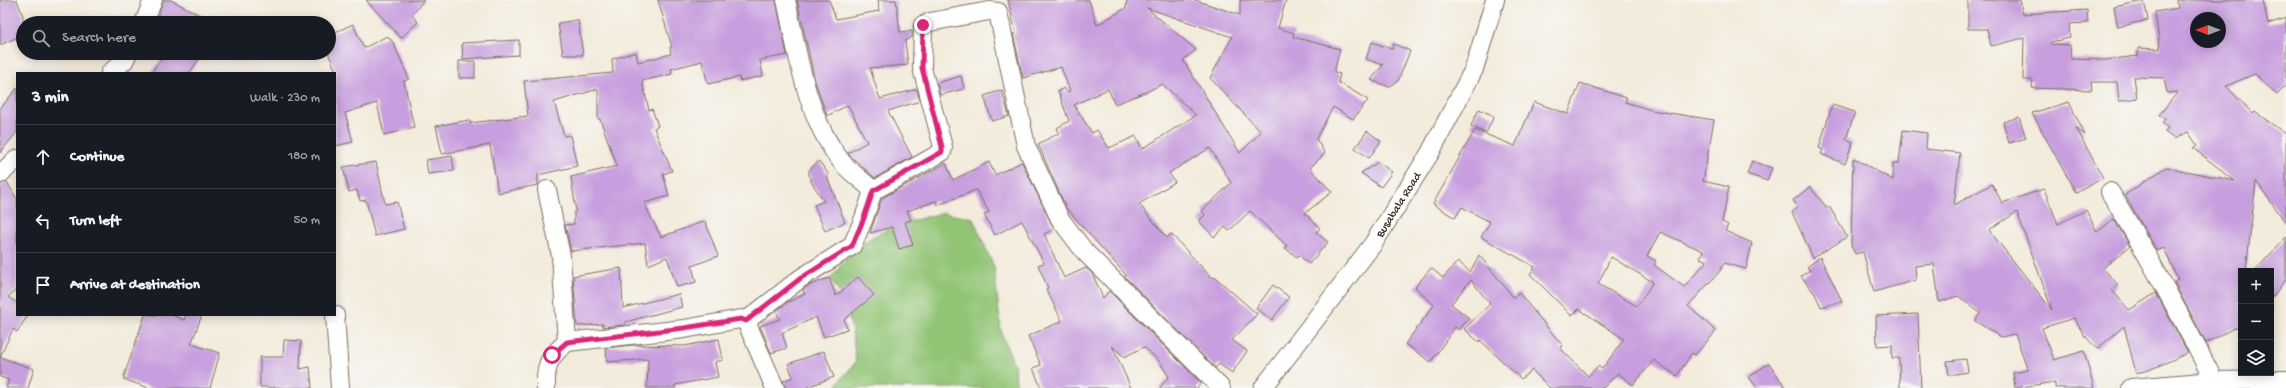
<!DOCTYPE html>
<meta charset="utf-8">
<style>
:root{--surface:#171b24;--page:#242831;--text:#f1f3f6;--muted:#9ea1a6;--line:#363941}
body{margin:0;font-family:"Gochi Hand",sans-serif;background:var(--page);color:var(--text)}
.controls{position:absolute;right:12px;bottom:12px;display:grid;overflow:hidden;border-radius:0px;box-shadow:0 2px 10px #0003}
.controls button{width:36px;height:36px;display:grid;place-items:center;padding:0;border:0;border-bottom:1px solid var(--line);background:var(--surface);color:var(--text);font:20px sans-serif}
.compass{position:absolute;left:2190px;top:12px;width:36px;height:36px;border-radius:50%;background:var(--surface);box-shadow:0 2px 10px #0003;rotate:270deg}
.stop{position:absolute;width:12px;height:12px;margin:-9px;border:3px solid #db2777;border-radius:50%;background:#fff}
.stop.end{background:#db2777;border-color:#fff;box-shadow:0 1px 4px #0008}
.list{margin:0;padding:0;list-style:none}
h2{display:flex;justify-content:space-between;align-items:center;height:52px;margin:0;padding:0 16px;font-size:17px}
h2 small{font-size:13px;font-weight:400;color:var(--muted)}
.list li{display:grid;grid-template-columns:26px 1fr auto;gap:12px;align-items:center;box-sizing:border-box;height:64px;padding:0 16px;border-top:1px solid var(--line)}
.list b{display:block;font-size:15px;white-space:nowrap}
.list em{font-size:13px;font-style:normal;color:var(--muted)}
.icon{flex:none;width:22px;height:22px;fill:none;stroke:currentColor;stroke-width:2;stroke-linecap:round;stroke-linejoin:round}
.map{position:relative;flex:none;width:2286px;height:388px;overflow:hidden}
.search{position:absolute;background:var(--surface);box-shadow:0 2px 10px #0003;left:16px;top:16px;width:320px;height:44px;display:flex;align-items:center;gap:10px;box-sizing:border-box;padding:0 14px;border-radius:22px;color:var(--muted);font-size:15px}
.panel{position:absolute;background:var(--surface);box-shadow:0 2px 10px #0003;left:16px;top:72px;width:320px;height:244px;border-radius:0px}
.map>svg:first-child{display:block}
.green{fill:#91c474;stroke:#667749}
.building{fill:#c89fde;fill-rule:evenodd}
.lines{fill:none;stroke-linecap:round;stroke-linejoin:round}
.minor-casing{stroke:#7b6e60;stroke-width:20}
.minor{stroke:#fff;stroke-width:18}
.route{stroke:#db2777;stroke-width:5}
.labels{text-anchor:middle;stroke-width:3.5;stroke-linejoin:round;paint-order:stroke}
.street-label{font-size:12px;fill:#3b2a1e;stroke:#f6f6f2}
</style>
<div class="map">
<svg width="2286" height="388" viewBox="0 0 2286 388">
<rect width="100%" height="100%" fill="#f6f6f2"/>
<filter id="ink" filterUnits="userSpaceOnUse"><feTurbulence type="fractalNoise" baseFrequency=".025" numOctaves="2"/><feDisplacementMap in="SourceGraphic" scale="8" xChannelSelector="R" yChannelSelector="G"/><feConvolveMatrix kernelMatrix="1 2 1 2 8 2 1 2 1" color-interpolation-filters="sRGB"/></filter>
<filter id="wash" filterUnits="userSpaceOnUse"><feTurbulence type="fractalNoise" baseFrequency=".012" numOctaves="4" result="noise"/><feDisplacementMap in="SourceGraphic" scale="16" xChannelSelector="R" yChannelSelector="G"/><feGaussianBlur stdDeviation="0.9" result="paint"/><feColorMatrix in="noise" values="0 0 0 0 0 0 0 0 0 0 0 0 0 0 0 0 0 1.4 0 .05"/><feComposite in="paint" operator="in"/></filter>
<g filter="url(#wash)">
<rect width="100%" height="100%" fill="#f3ebdb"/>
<path class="green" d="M943 213 973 218 994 267 1001 331 1014 365 1017 388H838L837 384 856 362 852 331 845 300 830 279C838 270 846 258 854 250 878 229 913 220 943 213Z"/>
<g id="blocks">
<path class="building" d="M0 0H17L23 16V35L0 45Z
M163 0H171L215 23H155Z
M366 0H424L412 15 418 22 401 38Z
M658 0H776L787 55 760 60 763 76 740 81 739 77 708 84 702 61 671 69 672 74 642 81 649 110 652 109 658 126 654 128 672 171 663 174 669 196 644 203 661 237 705 221 718 256 692 266 696 282 677 287 667 257 648 265 645 243 571 251 565 225 574 224V212L576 211 571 177 617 166 600 119H598V89L554 102 564 136 570 135 577 166 538 175V185L498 193 490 145 442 154 436 126 469 120 470 123 528 116 524 81 613 73 612 59 636 52 638 62 671 54 670 47H672Z
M797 0H829L836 19 879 11 878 0H896L900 32 912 31V37L905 41 908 65 870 68 880 99 917 89 920 101 888 111 912 157 875 178 849 155 848 153 867 142 848 105 827 116 815 81Z
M1008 0H1089L1097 25 1126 8 1127 0H1195L1240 15V0H1286L1278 28 1294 33 1293 37 1340 49 1334 72 1340 74 1338 82 1368 100 1353 119 1333 107 1316 139 1325 153 1310 168 1332 192 1305 213 1320 228 1316 232 1328 242 1309 264 1299 255 1297 257 1285 248 1287 246 1250 211 1229 231 1225 227 1214 237 1199 221 1205 215 1202 211 1231 183 1210 148 1169 173 1175 182 1139 204 1167 238 1171 234 1211 277 1216 278 1257 314 1232 340 1247 351 1232 373 1219 364 1215 368 1125 277 1126 275 1066 208 1038 144 1059 133 1057 128 1069 121 1058 91 1064 88 1067 92 1070 91 1061 67 1023 78 1013 34H1016ZM1147 8 1232 37 1210 78 1261 132 1240 153 1183 60 1196 50ZM1162 84 1196 115 1142 149 1136 136 1109 148 1097 130 1092 133 1074 105 1108 89 1115 104 1146 92Z
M1968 0H2020L2023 14 2087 10 2088 23 2069 24 2070 38 2050 42 2051 44 2070 45 2071 59 2105 60 2138 56V48L2160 49 2155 12 2178 8 2177 0H2263L2268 24 2286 18V85L2277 95 2255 74 2226 86 2253 114 2255 112 2286 134V223L2256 181 2246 271H2241V329L2234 328 2206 343 2174 282 2178 280 2164 248 2157 251 2125 195 2166 167 2235 181 2193 148 2197 145 2188 132 2174 139 2165 132 2168 128 2162 123 2165 119 2159 115 2178 92 2167 93 2164 78 2134 77 2137 98 2119 101 2117 82H2091L2092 90 2032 88 2033 80H2023L2024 38 1991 46 1987 29H1968ZM2196 18H2220V42H2196Z
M2144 1 2148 20 2118 27 2114 7Z
M578 20 583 55H563L558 23Z
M353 24 364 48 387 36 393 42 409 79 404 81 414 128 384 135 377 103 345 113 353 142 335 146 336 71 329 55V35Z
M519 40V55L463 59 462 43Z
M1372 42 1392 49 1394 44 1410 51 1398 81 1389 87 1371 80 1383 65 1366 59Z
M165 53H204L189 73H151Z
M459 61H475V78H459Z
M961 76 964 89 940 95 937 83Z
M1580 83 1627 98 1625 102 1651 110 1714 120 1703 181 1729 187 1722 222 1728 225 1725 231 1752 243 1746 269 1724 263 1720 271 1688 306 1716 331 1695 355 1692 353 1677 376 1654 360 1633 385 1618 373 1603 388H1550L1532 370 1521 379 1480 340 1479 342 1464 329 1490 304 1471 280 1451 304 1469 318 1459 330 1455 327 1431 362 1405 344 1434 305 1415 287 1431 268 1443 278 1458 261 1470 272 1479 255 1514 298 1518 292 1563 346 1560 348 1588 376 1598 366 1602 369 1624 339 1579 309 1572 316 1530 274 1535 267 1481 237 1490 222 1462 207 1455 218 1433 204 1475 130 1515 146 1534 102 1568 114ZM1660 232 1703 251 1700 258 1707 261 1684 287 1654 265 1656 261 1647 256ZM1611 257 1653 282 1637 306 1598 284Z
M17 88V132L0 153V109Z
M1002 90 1009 116 992 121 984 96Z
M2069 102 2085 135 2076 128 2103 178 2076 193 2032 113Z
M1832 105 1855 112 1846 139 1853 142 1845 164 1821 154 1823 150 1819 148Z
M1479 109 1494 116 1486 133 1471 126Z
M2019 117 2026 138 2009 143 2003 122Z
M1903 130 1927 133 1926 149 1960 153 1954 205 1992 184 2002 203 2044 189 2058 224 2086 210 2097 232 2114 219 2130 246 2103 268 2118 285 2112 290 2129 310 2156 293 2188 353 2149 370 2136 373 2124 326 2097 349 2084 335 2074 318 2042 328 2054 360 2084 351 2094 388H2055V382L2015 388 2013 373 2028 370 2015 334 2001 337 1975 321 1980 313 1958 296 1939 302 1934 264 1915 266 1916 280 1874 292 1863 252 1855 254 1851 246 1853 158 1893 180V163H1899ZM2017 212 2052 310 1989 230Z
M1367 131 1381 141 1369 158 1355 148Z
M452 156 454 171 428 174 426 160Z
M819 161 829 175 827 177 845 222 825 231 814 205 824 201 810 180 812 179 809 175V170Z
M1752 161 1772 168 1767 181 1747 174Z
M376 162 385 204 397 202 404 229 375 236 366 200 360 201 357 190 349 192 343 167Z
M989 162 995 175 1022 162 1054 229 1044 234 1064 278 1086 268 1092 273 1103 298 1109 291 1201 383 1197 388H1159L1169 377 1160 362 1144 347 1124 357 1112 346 1131 388H1041L1033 368 1041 365 1028 336 1062 321 1046 289 1048 288 1038 265 1044 263 1022 221 995 235 984 215 989 212 976 190 938 205 936 201 907 211 911 220 905 222 913 245 899 249 892 227 870 233 882 198 946 163 953 180Z
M1378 162 1392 172 1381 187 1361 173Z
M7 182 17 199V289L8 297 17 303V315H28L17 332 13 329 0 357V184Z
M1810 187 1827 208 1829 206 1847 237 1813 258 1792 212 1798 207 1793 200Z
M2286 237V279L2271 299V271H2255Z
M1820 257 1842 301 1821 307 1815 294 1801 276 1810 270 1807 267Z
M621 268 623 308 679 294 682 307 625 322V325L603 327V324L577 326 573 276Z
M858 277 874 295 844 320 847 329 824 337 816 317 782 333 787 348 771 353 760 326 780 319 776 311 788 302 805 294 803 290 807 286 829 278 836 296Z
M1273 285 1289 297 1272 320 1256 308Z
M1918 314 1921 388H1900L1899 358H1892V345L1877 346 1876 316Z
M145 315H172L184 320 186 315H202L191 344 220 353 210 388H149L123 379Z
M719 339 723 360 715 362 718 377 675 385V388H647L648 359 607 362 606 348 632 345 685 346Z
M284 340 301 341 300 369 310 367 312 388 260 387V357H283Z
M824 351 834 377 804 388H785L783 381 793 377 788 364Z
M0 357 34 369 28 388H6L9 380 0 377Z
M1966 359 1968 372 1949 375 1947 361Z
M1769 363 1786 388H1757L1749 377Z"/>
</g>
</g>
<g filter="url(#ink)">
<use href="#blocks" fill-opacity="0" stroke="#7b6e60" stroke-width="1"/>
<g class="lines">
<defs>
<g id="minor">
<path d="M144 23 153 0"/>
<path d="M110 73 124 61 128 53"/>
<path d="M0 174 17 159"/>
<path d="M873 191 942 152 943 147 922 68 923 26 930 22 989 11 998 12 1026 146 1060 219 1085 252 1221 388"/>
<path d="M2110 192C2147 253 2181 316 2214 381"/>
<path d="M335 315 340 388"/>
<path d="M746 321 775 388"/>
<path d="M567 342 684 329 741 319 746 321 801 278 852 246 864 218 873 191C863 180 850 173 841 161 806 116 798 55 786 0"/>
<path d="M546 388C545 364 549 357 567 342L561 256 547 190"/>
<path id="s1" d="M1263 388 1373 244 1430 153 1474 69 1495 0"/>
<path d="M2131 388 2214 381 2286 380"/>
</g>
</defs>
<use href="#minor" class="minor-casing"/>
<use href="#minor" class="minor"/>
</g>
</g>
<g class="lines" filter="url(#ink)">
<path class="route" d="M552 355 567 342 684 328 741 319 746 321 801 278 852 246 864 218 873 191 942 152V147L922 68 923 25"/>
</g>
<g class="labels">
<g class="street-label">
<text dy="4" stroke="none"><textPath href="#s1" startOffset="228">Busabala Road</textPath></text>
</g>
</g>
</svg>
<div class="controls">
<button>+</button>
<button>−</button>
<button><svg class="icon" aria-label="layers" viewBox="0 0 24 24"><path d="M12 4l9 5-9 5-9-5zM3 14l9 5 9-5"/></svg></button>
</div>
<svg class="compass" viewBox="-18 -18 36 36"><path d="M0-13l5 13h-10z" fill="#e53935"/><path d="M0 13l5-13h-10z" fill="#9ea1a6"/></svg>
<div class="stop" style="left:552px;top:355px"></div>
<div class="stop end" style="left:923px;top:25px"></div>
<div class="search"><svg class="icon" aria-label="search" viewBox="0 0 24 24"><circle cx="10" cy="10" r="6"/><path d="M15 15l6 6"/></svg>Search here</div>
<section class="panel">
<h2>3 min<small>Walk · 230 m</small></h2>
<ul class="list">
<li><svg class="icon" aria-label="ahead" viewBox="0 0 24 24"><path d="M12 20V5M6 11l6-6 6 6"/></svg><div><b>Continue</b></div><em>180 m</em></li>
<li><svg class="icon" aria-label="left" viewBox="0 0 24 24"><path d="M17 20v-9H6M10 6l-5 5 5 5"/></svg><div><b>Turn left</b></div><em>50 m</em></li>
<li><svg class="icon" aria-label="arrive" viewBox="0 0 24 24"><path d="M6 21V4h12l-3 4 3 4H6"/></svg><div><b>Arrive at destination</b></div></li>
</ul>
</section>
</div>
